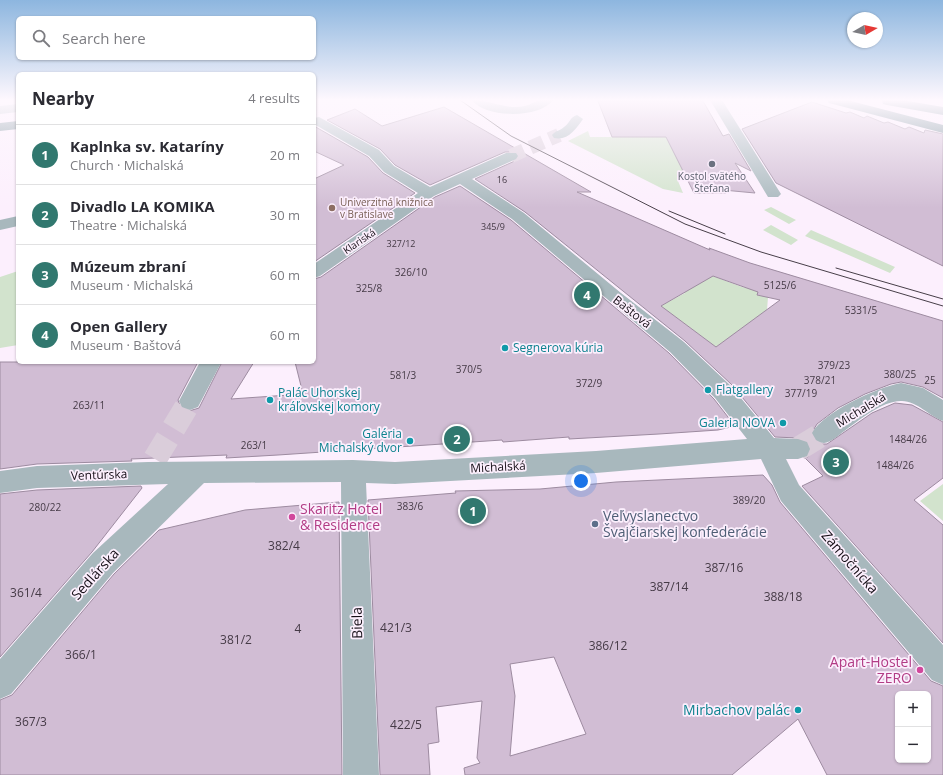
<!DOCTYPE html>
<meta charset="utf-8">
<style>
:root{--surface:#fff;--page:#f2f2f3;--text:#2b2b33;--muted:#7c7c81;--line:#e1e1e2;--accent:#31786f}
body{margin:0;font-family:"Open Sans",sans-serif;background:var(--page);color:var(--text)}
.controls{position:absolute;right:12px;bottom:12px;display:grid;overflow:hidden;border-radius:6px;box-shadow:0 1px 3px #0004}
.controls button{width:36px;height:36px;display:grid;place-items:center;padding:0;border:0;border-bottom:1px solid var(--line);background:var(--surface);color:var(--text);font:20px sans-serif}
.compass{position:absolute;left:847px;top:12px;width:36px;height:36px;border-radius:50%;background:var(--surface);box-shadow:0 1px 3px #0004;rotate:81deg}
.you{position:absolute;left:581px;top:481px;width:14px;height:14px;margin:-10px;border:3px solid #fff;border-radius:50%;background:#1a73e8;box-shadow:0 0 0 6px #1a73e833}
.badge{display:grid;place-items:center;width:26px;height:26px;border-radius:50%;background:var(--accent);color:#fff;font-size:13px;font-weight:700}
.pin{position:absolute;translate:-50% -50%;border:2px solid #fff;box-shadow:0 1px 4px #0006}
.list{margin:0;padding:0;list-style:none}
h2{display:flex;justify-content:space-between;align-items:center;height:52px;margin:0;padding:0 16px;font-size:17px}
h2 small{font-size:13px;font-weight:400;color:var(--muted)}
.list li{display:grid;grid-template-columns:26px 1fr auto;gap:12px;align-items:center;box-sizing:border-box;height:60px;padding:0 16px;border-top:1px solid var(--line)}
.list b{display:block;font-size:15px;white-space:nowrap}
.list p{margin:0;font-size:13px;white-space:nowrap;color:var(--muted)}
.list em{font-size:13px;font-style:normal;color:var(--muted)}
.icon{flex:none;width:22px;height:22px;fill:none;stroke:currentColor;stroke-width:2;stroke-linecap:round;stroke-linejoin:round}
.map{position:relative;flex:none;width:943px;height:775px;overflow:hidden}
.search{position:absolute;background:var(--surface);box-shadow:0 1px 3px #0004;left:16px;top:16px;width:300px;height:44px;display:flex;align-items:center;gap:10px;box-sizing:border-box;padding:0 14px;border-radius:6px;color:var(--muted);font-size:15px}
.panel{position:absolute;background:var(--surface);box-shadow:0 1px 3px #0004;left:16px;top:72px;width:300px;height:292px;border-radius:6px}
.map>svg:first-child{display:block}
.green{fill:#d2e3cd}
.building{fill:#d1bdd4;stroke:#9d8ba0;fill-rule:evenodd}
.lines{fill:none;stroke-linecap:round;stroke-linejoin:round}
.minor-tunnel-far1{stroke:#dacdda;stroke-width:14;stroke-dasharray:14 7;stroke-linecap:butt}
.minor-tunnel{stroke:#dacdda;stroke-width:24;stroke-dasharray:24 12;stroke-linecap:butt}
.minor{fill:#a8b8bd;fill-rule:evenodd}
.major{fill:#69858e;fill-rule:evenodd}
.tram{stroke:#473e48;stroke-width:1}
.worship-dot{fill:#6b7280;stroke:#fceffd;stroke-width:1.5}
.education-dot{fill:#8d6e63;stroke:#fceffd;stroke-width:1.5}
.culture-dot{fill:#0f9aa8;stroke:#fceffd;stroke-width:1.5}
.hotel-dot{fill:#d1479c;stroke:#fceffd;stroke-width:1.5}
.service-dot{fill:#5c6f8a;stroke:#fceffd;stroke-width:1.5}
.labels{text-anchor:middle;stroke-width:3.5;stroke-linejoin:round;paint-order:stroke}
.far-number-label{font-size:9px;fill:#453a46}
.far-worship-label{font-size:10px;fill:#5b616d;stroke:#fceffd}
.far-education-label{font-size:10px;fill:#785e54;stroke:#fceffd;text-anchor:start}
.far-street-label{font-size:10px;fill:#160f17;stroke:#fceffd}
.number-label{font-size:10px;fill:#453a46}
.street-label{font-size:12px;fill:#160f17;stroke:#fceffd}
.culture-label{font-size:12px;fill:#0d838f;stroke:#fceffd;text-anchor:start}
.near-number-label{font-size:12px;fill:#453a46}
.near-hotel-label{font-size:14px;fill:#b23c85;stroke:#fceffd;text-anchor:start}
.near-service-label{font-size:14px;fill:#4e5e75;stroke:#fceffd;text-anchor:start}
.near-street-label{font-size:14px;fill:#160f17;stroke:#fceffd}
.near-culture-label{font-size:14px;fill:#0d838f;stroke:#fceffd;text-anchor:end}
</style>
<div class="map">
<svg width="943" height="775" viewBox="0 0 943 775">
<rect width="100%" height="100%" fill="#fceffd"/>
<path class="green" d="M588 131 590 137H666L688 181H678L683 193 663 189 568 141Z
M771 207 796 220 789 224 764 210Z
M771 225 798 240 791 245 763 230Z
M811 230 895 267 890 273 805 236Z
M678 263 742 287 759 291 757 295 768 297 767 310 716 347 661 306 685 293Z
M18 271V345L0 348V277Z
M943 484V521L920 501Z"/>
<path class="building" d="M598 101H703L723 136 729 134 751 171 735 163 755 193 723 190 726 193H694L666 137H612Z
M812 102 846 113 850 112 864 118 867 116 884 123 888 122 905 129 909 127 924 133 925 130 943 134V266L776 183 742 129Z
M444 107 591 192H577L710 250 709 248 750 263 943 321V398L923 387 901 382 891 384 865 394 838 408 817 424 811 434 815 441 823 444H827L872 413 895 403 912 405 943 422V478L914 500 943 525V643L802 486 823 476 805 458 808 457 811 450 808 441 798 438 775 437 732 385 685 341 525 212 475 179 517 160 519 157 517 152H505L430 185 395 165 380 149 327 120 355 109 382 126ZM713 276 758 292 757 295 780 300 716 347 661 306Z
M314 126 368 157 383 173 415 193 314 262V179L344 165 314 151Z
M460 186 511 220 669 353 714 399 735 426 718 430 659 434 569 439V437L503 442 502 440 278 455 226 458 227 455 131 459 132 461 37 464 0 469V362H198L178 400 181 408 189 411 199 408 222 362H254L231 399 303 394 295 362H314V279L321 277 435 197Z
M763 475 772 485 780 502 931 681 943 686V775H827L798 719 732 775H465L464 768 480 763 477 758 482 701 436 707 439 742 428 744 430 775H380L368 500 456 493 455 491 540 489 616 482ZM554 657 586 734 510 756 515 696 510 664ZM898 694H928V760H898Z
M141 486 142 488 92 552 0 657V494L37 490Z
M339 502 342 775H0V700L12 695 114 574 159 530 245 510Z"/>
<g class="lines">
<path class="minor-tunnel-far1" d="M511 156 559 135"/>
<path class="minor-tunnel" d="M798 449 824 433
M155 459 190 401"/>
<path class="minor" d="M472 100C487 100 501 107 516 107 528 107 531 103 540 100 544 99 550 100 553 100 540 119 484 118 472 100Z
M710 100H722L781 194 778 197H768Z
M18 104V112L0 114V106Z
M577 115 583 119C576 129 568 141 554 138L552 135C556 130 560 131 564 127 570 123 570 117 577 115Z
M319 117 379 150 394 166 430 187 506 153H516L518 156 516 159 472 179 524 213 621 293 684 342 731 386 774 438 798 439 807 442 810 449 807 456 798 459H786L799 485 943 645V685L932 680 781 501 761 459 596 473 395 484 366 483 379 775H343L341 482 204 483 113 573 11 694 0 699V659L93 553 168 484 37 488 0 493V471L37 466 148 462 353 460 395 462 596 451 747 439 715 398 670 352 512 219 460 184 434 196 320 276 314 278V264L418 193 384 172 369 156 314 124V118Z
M18 216V226L0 230V220Z
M200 362 221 363 198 407 190 410 182 407 179 401Z
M901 383 923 388 943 400V421C929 416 917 401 902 401 883 400 858 421 843 432 838 436 831 442 824 443 822 443 818 441 816 440L812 433C823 412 878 387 901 383Z"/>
<path class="major" d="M827 100H847L943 125V133L829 103Z
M882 100H902L943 107V115L887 105 883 104Z
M18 121V129L0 131V123Z"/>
<path class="tram" d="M460 100 511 136 685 224 761 252 943 306
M669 211 725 234
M836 268 943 299"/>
</g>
<linearGradient id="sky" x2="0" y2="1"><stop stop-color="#8db6df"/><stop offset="0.48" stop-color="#fef8fe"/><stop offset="1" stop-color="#fef8fe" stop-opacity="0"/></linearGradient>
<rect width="943" height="208" fill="url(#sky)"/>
<circle class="worship-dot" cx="712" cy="164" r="4"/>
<circle class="education-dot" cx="332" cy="208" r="4"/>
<g class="culture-dot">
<circle cx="505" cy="348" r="4"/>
<circle cx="708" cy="390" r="4"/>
<circle cx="270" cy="400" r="4"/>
<circle cx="783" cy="423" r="4"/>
<circle cx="410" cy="441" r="4"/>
<circle cx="798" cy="710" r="4"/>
</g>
<g class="hotel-dot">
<circle cx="292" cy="517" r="4"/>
<circle cx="920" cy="670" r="4"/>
</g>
<circle class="service-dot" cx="595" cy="524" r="4"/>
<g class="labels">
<g class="far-number-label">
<text x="502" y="183">16</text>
<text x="493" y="230">345/9</text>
<text x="401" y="247">327/12</text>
</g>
<g class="far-worship-label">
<text x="712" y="180">Kostol svätého<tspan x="712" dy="12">Štefana</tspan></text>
</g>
<g class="far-education-label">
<text x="340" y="206">Univerzitná knižnica<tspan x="340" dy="12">v Bratislave</tspan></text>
</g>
<g class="far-street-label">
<text transform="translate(359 241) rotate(-34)" y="4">Klariská</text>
</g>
<g class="number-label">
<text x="411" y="276">326/10</text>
<text x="780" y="289">5125/6</text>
<text x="369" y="292">325/8</text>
<text x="861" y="314">5331/5</text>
<text x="834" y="369">379/23</text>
<text x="469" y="373">370/5</text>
<text x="900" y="378">380/25</text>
<text x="403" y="379">581/3</text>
<text x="820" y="384">378/21</text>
<text x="930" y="384">25</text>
<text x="589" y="387">372/9</text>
<text x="801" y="397">377/19</text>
<text x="89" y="409">263/11</text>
<text x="908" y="443">1484/26</text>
<text x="254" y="449">263/1</text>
<text x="895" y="469">1484/26</text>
<text x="749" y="504">389/20</text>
<text x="410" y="510">383/6</text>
<text x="45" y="511">280/22</text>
</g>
<g class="street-label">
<text transform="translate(632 312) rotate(38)" y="4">Baštová</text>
<text transform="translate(861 410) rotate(-31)" y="4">Michalská</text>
<text transform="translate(498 467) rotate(-3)" y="4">Michalská</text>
<text transform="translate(99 475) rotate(-2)" y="4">Ventúrska</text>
</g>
<g class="culture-label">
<text x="513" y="352">Segnerova kúria</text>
<text x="716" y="394">Flatgallery</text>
<text x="278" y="397">Palác Uhorskej<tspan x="278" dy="14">kráľovskej komory</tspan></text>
<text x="775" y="427" text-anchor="end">Galeria NOVA</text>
<text x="402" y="438" text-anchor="end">Galéria<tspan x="402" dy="14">Michalský dvor</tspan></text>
</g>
<g class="near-number-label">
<text x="284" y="550">382/4</text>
<text x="724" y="572">387/16</text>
<text x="669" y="591">387/14</text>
<text x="26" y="597">361/4</text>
<text x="783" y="601">388/18</text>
<text x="396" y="632">421/3</text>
<text x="298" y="633">4</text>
<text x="236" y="644">381/2</text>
<text x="608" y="650">386/12</text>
<text x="81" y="659">366/1</text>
<text x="31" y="726">367/3</text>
<text x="406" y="729">422/5</text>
</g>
<g class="near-hotel-label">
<text x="300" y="514">Skaritz Hotel<tspan x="300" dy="16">&amp; Residence</tspan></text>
<text x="912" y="667" text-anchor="end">Apart-Hostel<tspan x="912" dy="16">ZERO</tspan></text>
</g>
<g class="near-service-label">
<text x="603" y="521">Veľvyslanectvo<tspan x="603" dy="16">Švajčiarskej konfederácie</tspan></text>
</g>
<g class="near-street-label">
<text transform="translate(850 562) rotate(49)" y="5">Zámočnícka</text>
<text transform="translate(95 574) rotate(-48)" y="5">Sedlárska</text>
<text transform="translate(357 623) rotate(-91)" y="5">Biela</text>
</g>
<g class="near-culture-label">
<text x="790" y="715">Mirbachov palác</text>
</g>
</g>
</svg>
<div class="controls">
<button>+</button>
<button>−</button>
</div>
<svg class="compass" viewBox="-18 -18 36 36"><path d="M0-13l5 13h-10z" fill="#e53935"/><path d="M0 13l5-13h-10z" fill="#7c7c81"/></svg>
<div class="you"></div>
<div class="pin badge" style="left:473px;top:511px">1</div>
<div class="pin badge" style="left:457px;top:439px">2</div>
<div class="pin badge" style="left:836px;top:462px">3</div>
<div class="pin badge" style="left:587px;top:295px">4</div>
<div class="search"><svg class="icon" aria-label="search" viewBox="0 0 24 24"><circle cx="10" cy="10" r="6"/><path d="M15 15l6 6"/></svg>Search here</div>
<section class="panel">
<h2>Nearby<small>4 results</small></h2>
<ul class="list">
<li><span class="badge">1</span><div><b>Kaplnka sv. Kataríny</b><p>Church · Michalská</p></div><em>20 m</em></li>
<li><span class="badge">2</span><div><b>Divadlo LA KOMIKA</b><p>Theatre · Michalská</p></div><em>30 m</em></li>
<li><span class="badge">3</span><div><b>Múzeum zbraní</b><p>Museum · Michalská</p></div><em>60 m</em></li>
<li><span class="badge">4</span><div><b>Open Gallery</b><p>Museum · Baštová</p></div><em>60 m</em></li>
</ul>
</section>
</div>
